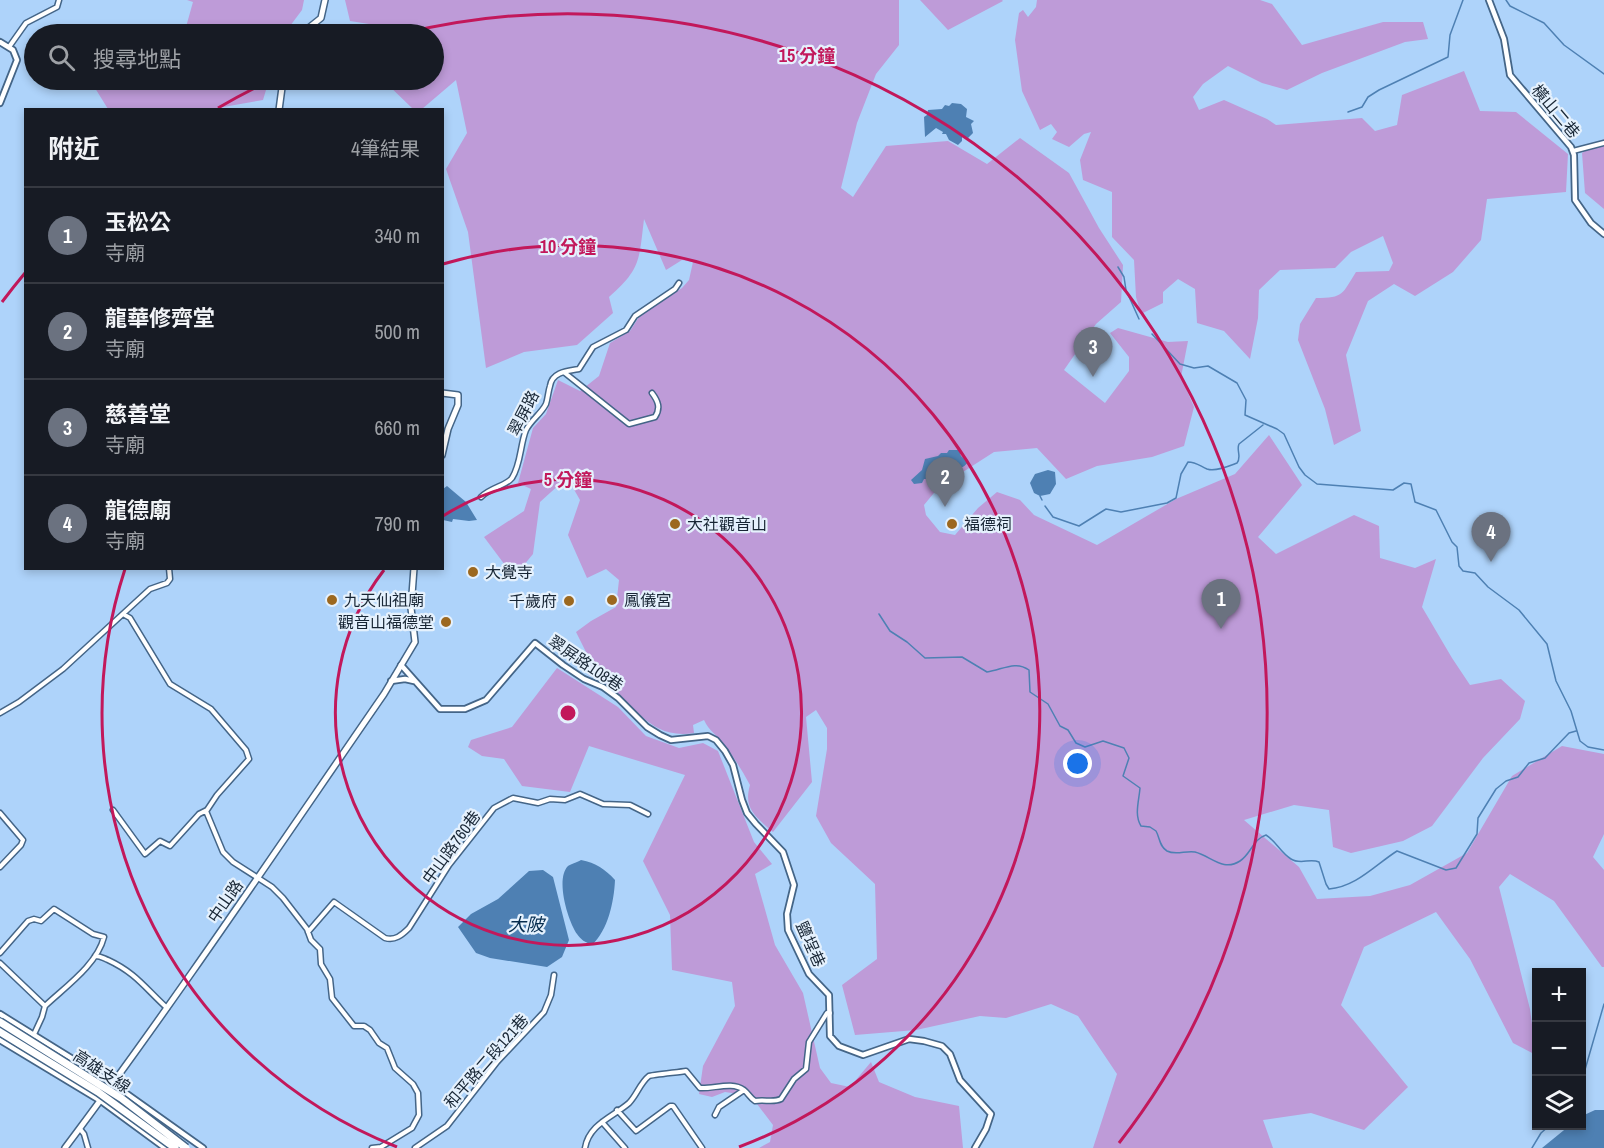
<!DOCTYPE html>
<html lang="zh-TW">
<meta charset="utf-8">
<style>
:root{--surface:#171b24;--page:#20242c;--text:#f1f3f6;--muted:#9ea1a6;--line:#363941;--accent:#ea580c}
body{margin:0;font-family:"Archivo Narrow","Noto Sans TC",sans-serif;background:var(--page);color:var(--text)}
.controls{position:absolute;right:18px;bottom:18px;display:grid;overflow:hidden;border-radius:0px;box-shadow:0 3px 9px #0003}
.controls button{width:54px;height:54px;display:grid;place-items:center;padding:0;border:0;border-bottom:2px solid var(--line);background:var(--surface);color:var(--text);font:30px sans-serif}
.you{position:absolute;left:1078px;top:764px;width:21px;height:21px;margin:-15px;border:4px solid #fff;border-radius:50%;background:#1a73e8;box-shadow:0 0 0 9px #1a73e833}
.badge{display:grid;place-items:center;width:39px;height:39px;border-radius:50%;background:var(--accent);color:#fff;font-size:20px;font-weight:700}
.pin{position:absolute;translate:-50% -50px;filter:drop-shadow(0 2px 3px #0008)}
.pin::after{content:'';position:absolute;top:32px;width:21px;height:18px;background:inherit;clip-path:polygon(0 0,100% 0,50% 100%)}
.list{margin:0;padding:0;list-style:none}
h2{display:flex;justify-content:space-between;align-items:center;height:78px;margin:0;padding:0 24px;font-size:26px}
h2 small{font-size:20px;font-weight:400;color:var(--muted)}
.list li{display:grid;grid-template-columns:39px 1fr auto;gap:18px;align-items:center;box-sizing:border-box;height:96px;padding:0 24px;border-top:2px solid var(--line)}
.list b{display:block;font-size:22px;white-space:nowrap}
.list p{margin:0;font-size:20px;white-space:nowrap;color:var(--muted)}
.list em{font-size:20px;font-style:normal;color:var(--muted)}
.icon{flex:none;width:33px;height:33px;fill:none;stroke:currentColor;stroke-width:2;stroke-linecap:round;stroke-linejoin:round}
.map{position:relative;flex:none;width:1604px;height:1148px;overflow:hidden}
.search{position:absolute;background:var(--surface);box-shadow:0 3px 9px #0003;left:24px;top:24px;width:420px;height:66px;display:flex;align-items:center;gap:15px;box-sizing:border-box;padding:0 21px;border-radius:33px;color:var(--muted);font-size:22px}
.panel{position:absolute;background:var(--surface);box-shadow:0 3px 9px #0003;left:24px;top:108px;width:420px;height:462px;border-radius:0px}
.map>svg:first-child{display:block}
.green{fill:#be9bd8}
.water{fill:#4e80b3}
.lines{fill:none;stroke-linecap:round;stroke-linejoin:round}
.stream{stroke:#4e80b3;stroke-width:1.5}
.minor-casing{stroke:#446587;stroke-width:7}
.tertiary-casing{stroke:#446587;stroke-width:8}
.secondary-casing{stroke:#446587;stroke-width:8}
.minor{stroke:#fff;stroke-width:4}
.tertiary{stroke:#fff;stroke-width:4.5}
.secondary{stroke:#fff;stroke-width:5}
.motorway-bridge-casing{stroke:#446587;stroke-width:10;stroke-linecap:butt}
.motorway-bridge{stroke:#fff;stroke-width:7}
.ring{fill:none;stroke:#c2185b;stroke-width:3}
.poi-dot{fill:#9c681f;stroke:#e5f1fd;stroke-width:2}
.labels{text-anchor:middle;stroke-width:4.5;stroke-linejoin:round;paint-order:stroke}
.street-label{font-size:16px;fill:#182635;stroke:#e5f1fd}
.poi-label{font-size:16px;fill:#182635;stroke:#e5f1fd;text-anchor:start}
.water-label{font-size:18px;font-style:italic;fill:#052c4e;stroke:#e5f1fd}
.centre{fill:#c2185b;stroke:#e5f1fd;stroke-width:3}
.ring-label{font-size:18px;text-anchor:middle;font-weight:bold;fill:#c2185b;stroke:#e5f1fd;stroke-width:4.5;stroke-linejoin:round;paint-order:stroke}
</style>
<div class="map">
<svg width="1604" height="1148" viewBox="0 0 1604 1148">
<rect width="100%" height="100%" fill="#aed3fa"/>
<path class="green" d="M187 0H304L302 10 284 34H184L193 2Z
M345 0H899V45L876 74 857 123 841 188 853 197 886 146 948 141 987 164 1020 138 1069 173 1099 228 1123 265 1121 302 1096 324 1064 370 1105 403 1129 371V357L1110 333 1118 328 1168 342 1188 341 1181 377 1194 407 1184 446 1152 457 1097 466 1066 479 1037 448 994 452 938 488 924 505 926 515 940 532 955 535 978 508 997 492 1020 500 1034 515 1097 545 1176 499 1235 474 1269 435 1302 485 1258 537 1276 554 1354 515 1379 526 1380 558 1415 568 1436 559 1422 607 1452 658 1470 685 1501 679 1525 701 1520 719 1483 758 1432 826 1403 841 1351 853 1333 847 1329 810 1294 805 1244 820 1299 867 1317 899 1370 896 1410 885 1467 853 1512 776 1562 746 1604 754V834L1593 857 1604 870V967H1602L1554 901 1510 874 1499 887 1530 1009 1536 1055 1513 1043 1470 959 1436 912 1364 947 1341 1005 1408 1087 1364 1130 1311 1113 1263 1120 1273 1148H1093L1117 1074 1078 1016 1051 1004 1006 1018 980 1016 916 1030 855 1035 842 985 877 959 875 884 831 843 816 816 827 749V728L816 710 806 717 812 782 773 832C756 817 743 809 750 785 742 770 733 756 723 743 716 734 709 731 704 720L693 725 694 733C649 740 637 705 605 683 598 678 590 678 585 671L591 662 576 632 591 621 616 607 619 580 606 569 587 578 568 535 580 500 572 486 561 483 540 502 533 554 514 577 484 537 524 511 531 489 518 483 533 428 546 414 558 380 580 391 599 376 610 343 630 331 639 317 682 288 689 280 693 262 682 260 666 270 644 219C639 260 641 269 609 297L613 313 577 345 524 352 486 368 468 232 446 169 467 133 456 80 422 109H413L383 80H434V34H397L388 27 350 21Z
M920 0H1002L1003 1 948 30Z
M1037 0H1260L1272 4 1302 45 1383 22H1423L1428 39 1405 42 1322 73 1287 90 1262 83 1228 66 1203 84 1193 97 1199 110 1224 100 1267 119 1276 125 1362 118 1375 131 1397 125 1402 95 1464 71 1480 111 1516 112 1568 154 1566 192 1487 199 1481 240 1453 272 1415 296 1394 284 1368 301 1346 355 1361 431 1334 445 1325 409 1298 340 1300 324 1316 298C1344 298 1342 294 1356 272L1389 271 1393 263 1383 236 1351 252 1335 268 1280 270 1259 290 1258 318 1250 359 1224 331 1197 323 1195 289 1178 279 1163 292V303L1141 314 1136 297 1134 260 1112 237V192L1083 180 1080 160 1091 132 1084 134 1069 147 1052 139 1057 132 1051 124 1040 130 1022 91 1015 40 1019 13 1023 10 1028 17 1036 7Z
M90 80H269L263 100 212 109H108Z
M1604 139V209L1585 193 1582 153Z
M557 668 618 707 646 736 679 748 703 743 718 751 754 842 772 864 755 874 775 945 803 993 820 1068 831 1083 850 1087 871 1062 879 1082 915 1097 959 1106 963 1148H759L770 1142 773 1125 751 1096 725 1092 712 1097 699 1094 703 1066 735 1006 732 982 672 970 670 915 643 861 685 775 589 746 570 792 522 786 504 759 482 756 468 747 471 740 512 727Z"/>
<path class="water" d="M952 103 961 104 967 109 966 117 974 121 971 124 973 133 968 138 962 137V141L958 145 949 140 946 134H942L943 132 936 128 925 137 924 117 927 115 928 110 942 109 945 105 949 106Z
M949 450H959L961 456 968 462C963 469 959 468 952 470L949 465 943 469H935L933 479H924L922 483 914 484 911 480 922 470 925 459 938 456 941 453H947Z
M1048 470 1055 472 1056 484 1050 494 1040 496 1034 493 1030 483 1035 474Z
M447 486 466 502 477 520 469 521 453 519 452 522 443 520V489Z
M581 860C596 863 605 869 615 880 614 902 608 930 592 945 585 942 581 940 577 934 568 921 555 879 568 866 571 864 578 862 581 860Z
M543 870 553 877 569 940 562 957 547 967 490 958 476 953 458 927 471 914 498 899 529 871Z
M1595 1110H1604V1148H1542L1569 1126H1582V1116Z"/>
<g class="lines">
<path class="stream" d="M1506 0 1510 6 1544 23 1564 45 1604 74
M1348 112 1362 107 1368 97 1379 90 1448 57 1450 35 1463 0
M1118 267 1124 277 1126 290 1139 319
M1152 334 1180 364 1194 368 1208 366 1237 383 1246 400 1245 415 1277 429 1284 434 1299 467 1305 475 1317 484 1393 490 1404 483 1411 484 1415 502 1436 510 1452 542 1457 547 1459 566 1463 571 1475 573 1488 587 1519 610 1547 644 1556 681 1571 711 1580 741 1588 747 1604 750
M1040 496 1042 500
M1045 506 1053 517 1079 526 1106 509 1121 512 1167 503 1176 498 1181 474 1188 462C1196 462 1200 466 1207 469 1216 472 1229 466 1237 463 1242 457 1236 450 1239 444L1263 425
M879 614 890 631 907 642 925 658 962 657 987 672C1002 670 1015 660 1029 670L1030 692 1048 704 1060 726 1068 730 1076 743 1085 747 1103 741 1124 748 1129 758 1123 776 1140 788C1139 801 1134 815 1141 826L1150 827 1156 831C1160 838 1159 846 1167 851 1176 856 1186 850 1195 852 1211 856 1223 872 1240 861 1251 854 1253 839 1266 835 1276 841 1280 852 1291 859 1300 865 1310 858 1319 862L1326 884 1329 889C1356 887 1375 865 1397 851L1446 870 1456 868 1477 834 1478 818 1496 789 1506 781 1518 777 1529 763 1545 758 1569 733 1576 731
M1582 1080 1604 1004
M1532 1148 1541 1133 1549 1126"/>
<defs>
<path id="minor" d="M9 47 26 23 57 7 59 0
M1573 151 1604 143
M565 373 629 424 655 417C661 408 658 401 652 393
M481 497C491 487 506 486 512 478 521 464 520 445 526 430 531 420 541 414 546 404 548 398 548 392 550 386 552 372 567 371 579 369L593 347 626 330 635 316 675 289 679 283
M0 713 19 702 63 669 150 589 167 583 170 579 169 568
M113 810 145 854 160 841 170 846 199 814 207 810 217 795 249 759 246 750 211 709 170 684 130 618 123 614
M206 811 223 852 233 862 272 887 283 898 307 929 311 940 320 949 321 964 330 979 332 998 354 1026H364L370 1030 379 1043 387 1048 395 1068 413 1084 418 1093 419 1115 412 1128 381 1147 372 1148
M0 813 23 840 21 845 0 867
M308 932 334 902 385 938C395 941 402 935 409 928L449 865 494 808 513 798 538 803 550 799 565 800 580 794 603 804 630 805 648 814
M0 953 28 921 34 919 41 921 54 909 93 934 104 937C97 965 65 987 45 1006
M95 956C101 956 103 958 108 960 136 973 145 988 167 1008
M0 963 45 1006 42 1017 30 1043
M617 1110 636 1131 670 1106H673L702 1148
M715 1115 719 1107 744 1090
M602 1122 625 1148
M80 1129 84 1134 88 1148
M415 1148 447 1126 497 1062 544 1012 551 995 554 975
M585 1148C589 1124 613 1117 629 1103 637 1095 640 1083 649 1076 651 1075 680 1072 686 1071L700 1088C714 1089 732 1081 744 1090 748 1093 750 1098 755 1101 764 1099 773 1103 781 1099L794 1079 806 1069 809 1042 827 1013H830"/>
<path id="tertiary" d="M1489 0 1504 39 1510 75 1571 147 1574 155 1575 200 1591 223 1604 234
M0 42 13 50 17 60 0 103
M401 665 440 709H465L486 700 535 643 563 665 584 679 603 687 618 698 647 727 660 735 671 740 708 736 716 740 725 751 733 765 742 800 747 813 756 824 783 852 794 885 787 914 788 930 809 974 829 995 830 1036 839 1046 863 1055 909 1039 924 1041 942 1046 950 1054 960 1080 991 1114 986 1129 975 1148
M391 681 405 679 414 681
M0 1014 113 1084 203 1148
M0 1040 101 1101 165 1148
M53 1072 70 1070 128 1108"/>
<path id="secondary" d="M301 34 321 18 325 0
M279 110 283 80
M442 393 458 395V405L448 429 442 455
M65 1148C176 1000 279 846 384 694L415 642 411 608 414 568"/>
</defs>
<use href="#minor" class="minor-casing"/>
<use href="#tertiary" class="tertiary-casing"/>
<use href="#secondary" class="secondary-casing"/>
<use href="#minor" class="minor"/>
<use href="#tertiary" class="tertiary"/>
<use href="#secondary" class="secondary"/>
<defs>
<path id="motorway-bridge" d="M0 1022 121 1098 186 1148
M0 1032 98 1092 175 1148"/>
</defs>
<use href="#motorway-bridge" class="motorway-bridge-casing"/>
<use href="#motorway-bridge" class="motorway-bridge"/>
</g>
<g class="ring">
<path d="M443 516A233 233 0 1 1 384 570"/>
<path d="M397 1147A466 466 0 0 1 125 569M443 264A466 466 0 0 1 739 1147"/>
<path d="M2 302A699 699 0 0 1 25 273M218 108A699 699 0 0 1 267 82M405 33A699 699 0 0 1 1119 1143"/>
</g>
<g class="poi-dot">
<circle cx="675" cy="524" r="6"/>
<circle cx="952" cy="524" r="6"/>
<circle cx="473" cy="572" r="6"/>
<circle cx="332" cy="600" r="6"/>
<circle cx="612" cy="600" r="6"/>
<circle cx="569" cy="601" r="6"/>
<circle cx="446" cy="622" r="6"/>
</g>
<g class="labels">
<g class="street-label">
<text transform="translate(1556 111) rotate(50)" y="6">橫山二巷</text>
<text transform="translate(523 413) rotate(-63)" y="6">翠屏路</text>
<text transform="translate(586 663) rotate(34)" y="6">翠屏路108巷</text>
<text transform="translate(451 847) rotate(-54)" y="6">中山路760巷</text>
<text transform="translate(225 901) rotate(-55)" y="6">中山路</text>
<text transform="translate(811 944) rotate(66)" y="6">鹽埕巷</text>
<text transform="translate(486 1061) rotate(-49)" y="6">和平路二段121巷</text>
<text transform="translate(102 1071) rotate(33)" y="6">高雄支線</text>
</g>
<g class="poi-label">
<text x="687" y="530">大社觀音山</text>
<text x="964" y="530">福德祠</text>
<text x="485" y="578">大覺寺</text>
<text x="344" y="606">九天仙祖廟</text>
<text x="624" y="606">鳳儀宮</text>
<text x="557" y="607" text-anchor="end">千歲府</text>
<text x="434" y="628" text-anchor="end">觀音山福德堂</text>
</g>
<g class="water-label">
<text x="526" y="931">大陂</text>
</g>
</g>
<circle cx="568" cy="713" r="9" class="centre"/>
<g class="ring-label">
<text x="807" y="62">15 分鐘</text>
<text x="568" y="253">10 分鐘</text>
<text x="568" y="486">5 分鐘</text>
</g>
</svg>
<div class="controls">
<button>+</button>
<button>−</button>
<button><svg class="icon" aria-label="layers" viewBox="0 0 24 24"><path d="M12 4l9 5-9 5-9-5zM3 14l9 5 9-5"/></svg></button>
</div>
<div class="you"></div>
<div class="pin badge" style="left:1221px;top:629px;background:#6b7280">1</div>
<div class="pin badge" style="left:945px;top:507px;background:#6b7280">2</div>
<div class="pin badge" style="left:1093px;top:377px;background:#6b7280">3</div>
<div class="pin badge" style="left:1491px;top:562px;background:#6b7280">4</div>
<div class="search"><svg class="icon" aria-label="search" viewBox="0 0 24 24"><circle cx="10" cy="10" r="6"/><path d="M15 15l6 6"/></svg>搜尋地點</div>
<section class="panel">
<h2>附近<small>4筆結果</small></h2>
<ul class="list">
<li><span class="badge" style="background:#6b7280">1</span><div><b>玉松公</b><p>寺廟</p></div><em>340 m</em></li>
<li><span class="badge" style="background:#6b7280">2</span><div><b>龍華修齊堂</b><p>寺廟</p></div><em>500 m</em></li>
<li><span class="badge" style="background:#6b7280">3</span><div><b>慈善堂</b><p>寺廟</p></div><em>660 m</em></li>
<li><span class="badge" style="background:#6b7280">4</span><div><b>龍德廟</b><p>寺廟</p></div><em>790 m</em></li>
</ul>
</section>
</div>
